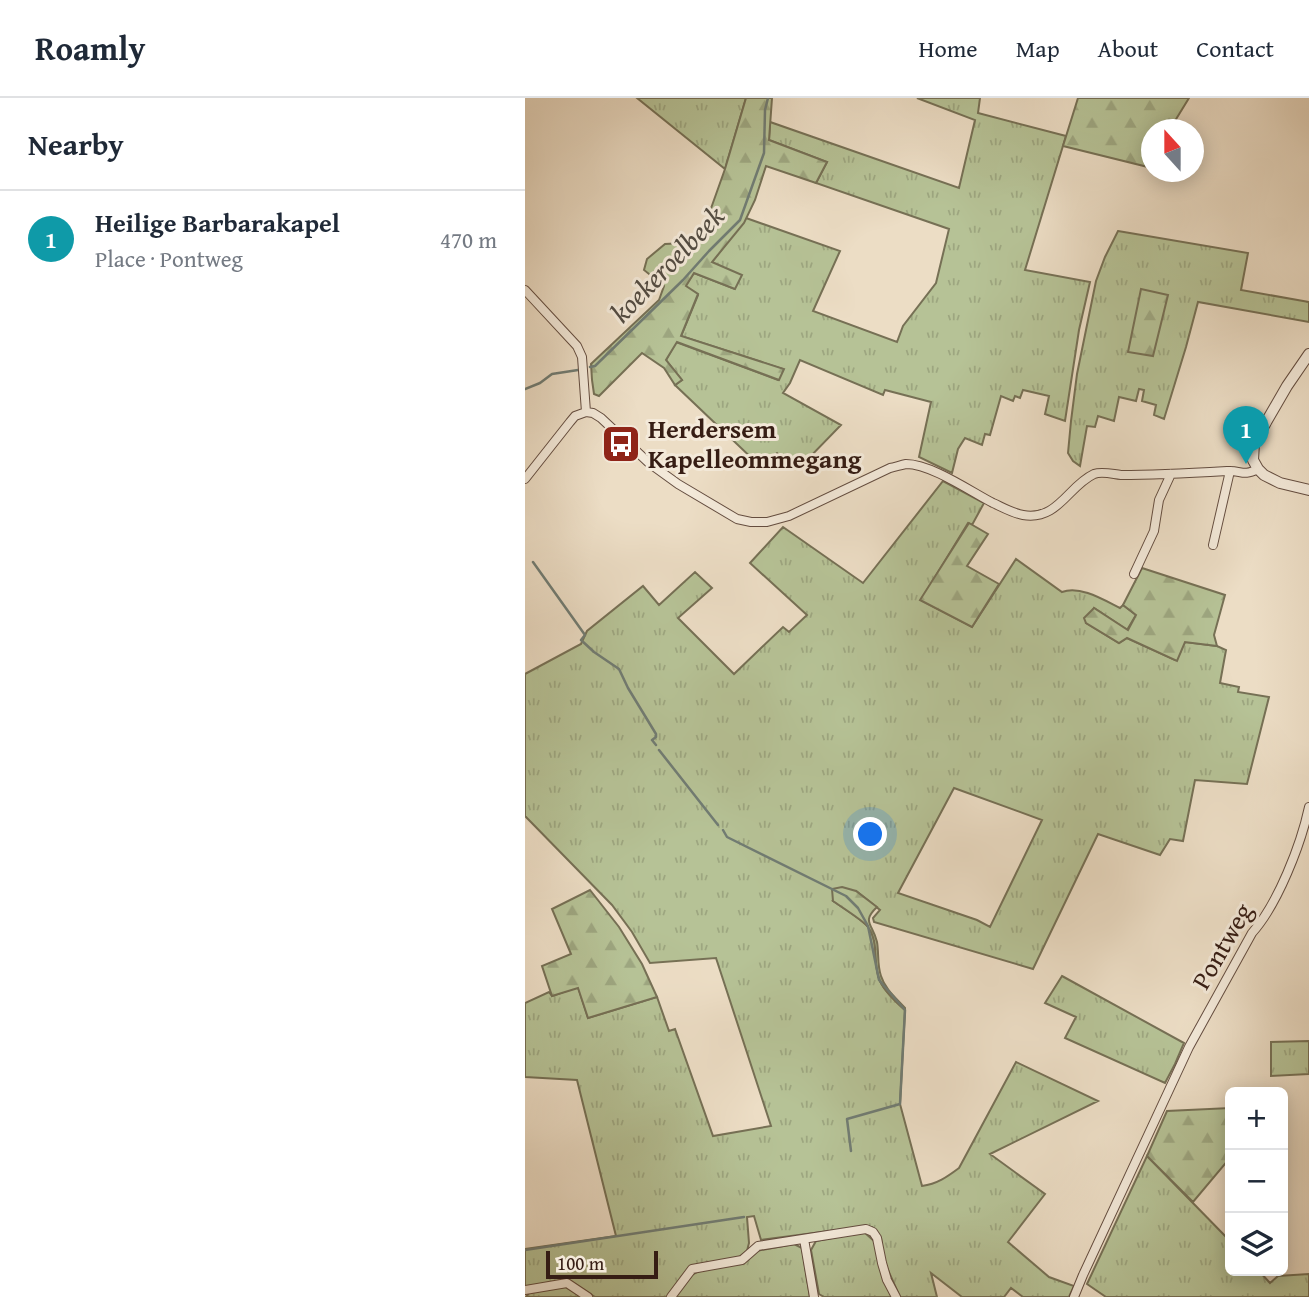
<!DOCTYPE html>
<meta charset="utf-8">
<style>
:root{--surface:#fff;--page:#f2f2f3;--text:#1f2937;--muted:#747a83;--line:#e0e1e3;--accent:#8f2418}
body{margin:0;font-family:"Gentium Book Plus",serif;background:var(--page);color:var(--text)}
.controls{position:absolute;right:21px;bottom:21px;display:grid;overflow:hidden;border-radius:10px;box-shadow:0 4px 18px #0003}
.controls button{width:63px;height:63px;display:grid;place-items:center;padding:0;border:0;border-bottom:2px solid var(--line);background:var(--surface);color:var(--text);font:35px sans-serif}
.compass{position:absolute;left:616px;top:21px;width:63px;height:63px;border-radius:50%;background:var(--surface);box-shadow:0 4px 18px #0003;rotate:339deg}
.scale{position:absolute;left:21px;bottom:18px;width:112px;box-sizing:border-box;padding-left:7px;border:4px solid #361d14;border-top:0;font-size:19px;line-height:24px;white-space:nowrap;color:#361d14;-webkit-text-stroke:5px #f3e9d9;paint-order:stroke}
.you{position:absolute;left:346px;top:737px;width:24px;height:24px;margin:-18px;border:5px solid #fff;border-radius:50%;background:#1a73e8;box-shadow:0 0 0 10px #1a73e833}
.badge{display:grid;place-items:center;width:46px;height:46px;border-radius:50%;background:var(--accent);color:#fff;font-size:23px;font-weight:700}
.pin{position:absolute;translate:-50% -58px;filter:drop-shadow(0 2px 4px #0008)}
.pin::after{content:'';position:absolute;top:37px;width:24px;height:21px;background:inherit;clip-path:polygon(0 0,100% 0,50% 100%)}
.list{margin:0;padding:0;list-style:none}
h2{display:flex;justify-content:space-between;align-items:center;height:91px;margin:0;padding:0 28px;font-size:30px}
h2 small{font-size:23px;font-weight:400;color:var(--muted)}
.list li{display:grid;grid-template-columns:46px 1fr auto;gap:21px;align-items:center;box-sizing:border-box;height:98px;padding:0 28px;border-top:2px solid var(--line)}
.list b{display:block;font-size:26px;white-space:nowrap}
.list p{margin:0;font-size:23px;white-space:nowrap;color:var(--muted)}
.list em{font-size:23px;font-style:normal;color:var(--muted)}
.icon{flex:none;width:38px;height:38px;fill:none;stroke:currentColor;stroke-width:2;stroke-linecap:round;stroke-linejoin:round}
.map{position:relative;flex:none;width:784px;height:1199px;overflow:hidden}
header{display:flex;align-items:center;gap:42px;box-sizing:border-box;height:98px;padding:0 35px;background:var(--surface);border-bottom:2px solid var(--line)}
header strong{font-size:33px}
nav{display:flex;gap:38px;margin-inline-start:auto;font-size:24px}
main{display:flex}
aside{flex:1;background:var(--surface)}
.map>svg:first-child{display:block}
.grass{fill:url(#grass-tufts);stroke:#767055;stroke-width:2;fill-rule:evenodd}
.forest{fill:url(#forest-firs);stroke:#767055;stroke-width:2}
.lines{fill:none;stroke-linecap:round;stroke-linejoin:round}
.stream{stroke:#717c73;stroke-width:2.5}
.minor-casing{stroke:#644d40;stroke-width:10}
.tertiary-casing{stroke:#644d40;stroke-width:12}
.minor{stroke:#f3e9d9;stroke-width:8}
.tertiary{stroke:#f3e9d9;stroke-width:10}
.labels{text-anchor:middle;stroke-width:6;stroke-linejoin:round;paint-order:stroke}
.poi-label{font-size:26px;font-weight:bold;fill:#361d14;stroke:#f3e9d9;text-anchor:start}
.street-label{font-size:26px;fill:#361d14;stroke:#f3e9d9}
.water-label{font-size:28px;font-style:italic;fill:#544d43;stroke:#f3e9d9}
</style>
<header>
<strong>Roamly</strong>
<nav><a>Home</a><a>Map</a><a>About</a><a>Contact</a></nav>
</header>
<main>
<aside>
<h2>Nearby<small></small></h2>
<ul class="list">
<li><span class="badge" style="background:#0f9aa8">1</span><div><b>Heilige Barbarakapel</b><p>Place · Pontweg</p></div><em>470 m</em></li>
</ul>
</aside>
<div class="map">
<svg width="784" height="1199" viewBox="0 0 784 1199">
<defs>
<pattern id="grass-tufts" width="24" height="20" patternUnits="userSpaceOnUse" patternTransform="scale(1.75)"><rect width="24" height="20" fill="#b6c296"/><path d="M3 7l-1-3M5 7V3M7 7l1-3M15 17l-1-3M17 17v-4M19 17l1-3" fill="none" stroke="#9da680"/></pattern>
<pattern id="forest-firs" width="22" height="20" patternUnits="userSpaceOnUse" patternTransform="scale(1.75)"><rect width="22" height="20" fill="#b6c296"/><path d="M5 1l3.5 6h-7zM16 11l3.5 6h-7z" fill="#9da680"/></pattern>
</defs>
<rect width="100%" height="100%" fill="#ecddc5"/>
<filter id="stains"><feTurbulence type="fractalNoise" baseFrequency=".00286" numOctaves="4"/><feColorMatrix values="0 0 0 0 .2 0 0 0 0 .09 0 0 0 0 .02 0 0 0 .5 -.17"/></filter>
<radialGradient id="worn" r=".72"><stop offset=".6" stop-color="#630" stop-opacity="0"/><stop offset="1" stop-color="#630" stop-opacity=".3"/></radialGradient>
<path class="grass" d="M112 0H221L200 71Z
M392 0H455L453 15 541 38 500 172 565 184 554 232 540 323 520 316 524 298 498 292 495 300 490 298 488 303 476 298 465 337 460 336 457 347 440 340 433 351 427 375 394 359 406 304 360 292 358 297 275 262 265 285 258 295 316 327 282 362 278 359 267 369 252 355 236 369 150 287 157 282 141 262 151 244 253 282 258 271 156 238 173 197 160 188 169 175 210 191 187 164 221 120 315 153 288 213 372 244 378 228 411 185 424 131 291 85 302 64 244 42 245 24 434 90 450 22Z
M593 133 723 155 716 192 784 204V224L673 204 661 249 639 321 629 317 631 307 617 303 619 292 614 291 611 303 594 299 589 323 573 318 570 329 562 328 555 368 548 363 543 355 546 323 552 276 571 183 580 159Z
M418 383 459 405 447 427 443 425 396 502 447 529 491 461 537 494C555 487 579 502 595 510L598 507 611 517 602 532 569 510 561 525 594 545 602 540 650 562 660 544 692 548 701 552 695 585 714 589 713 594 744 599 722 686 670 682 658 743 645 741 635 757 573 736 508 871 349 824 348 820 355 812 331 793 308 803C315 808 339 823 343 829 355 845 347 866 355 883 360 894 371 904 380 912L375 1006 397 1088C412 1086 422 1079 434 1070L491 964 573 1003 465 1056 520 1096 483 1144 524 1179 549 1188 544 1199H498L486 1190 479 1199H437L406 1175 412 1199H375L359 1163 356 1140 347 1129H335L236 1142 229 1118 222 1119 224 1145 222 1153 214 1159 166 1169 142 1199H70L42 1181 0 1189V1151L91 1138 52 982 0 979V905L24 894 27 898 53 889 63 920 132 899 144 933 150 931 188 1038 246 1028 191 860 125 865 107 834 87 807 0 718V576L56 546 62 533 118 488 134 507 170 474 187 490 153 520 209 576 258 529 264 534 282 517 225 465 258 429 338 485ZM429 690 517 722 465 829 452 822 373 795Z
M537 878 659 945 650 966 640 985 540 940 551 919 520 905Z
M784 943V976L746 978V944Z
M622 1058 705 1143V1173H734L745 1185 753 1178 784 1176V1199H581L562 1186Z
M339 1134 349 1143 368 1199H299L294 1196 286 1152 291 1143Z
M269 1146 277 1150 285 1199H150L167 1177 176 1172 216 1165 231 1153Z
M39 1188 58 1199H1L4 1195Z"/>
<path class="forest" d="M221 0H247L244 42 302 64 291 85 241 68 230 102 219 125 187 164 217 177 210 191 169 175 161 188 173 196 156 238 259 271 254 282 152 244 141 262 157 282 150 287 139 270 117 255 74 298 69 296 67 282 66 266 134 202 139 188 119 172 122 161 140 146 160 145 181 134 186 126 184 116 200 71Z
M553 0H664L645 31 626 32V63L623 69 538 48Z
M616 191 643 197 628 258 603 254Z
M444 425 463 436 442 468 474 486 447 529 395 502Z
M617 470 700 497 689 537 692 548 660 544 652 563 602 540 594 545 561 525 559 520 569 510 603 532 611 517 598 507Z
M317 789 331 793 352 809C336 824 348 826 352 844 354 855 352 867 356 878 360 891 371 900 380 910V912C371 904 360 894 355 883 347 866 355 845 343 829 339 823 315 808 308 803L307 791Z
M65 792 94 829 117 866 132 899 63 920 53 890 27 898 17 868 46 856 27 811Z
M705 1010V1060L668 1104 622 1058 642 1013Z"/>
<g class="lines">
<path class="stream" d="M65 269 70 268 158 182 184 153 215 122 239 55 240 12 243 0
M0 291 15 285 27 276 53 272
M8 464 60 537 56 542 69 554 94 571 103 590 131 636V639L127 642 131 647
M134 652 193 727
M198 732 202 739 321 798 333 810 343 828 354 882 380 912 375 1006 322 1021 326 1053
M0 1152 219 1119"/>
<defs>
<path id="minor" d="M0 192 52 248 57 259 61 314
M61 314 68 315 76 320 124 365 153 386 212 421 226 424H242L264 418 365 370C370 369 376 367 381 366 406 366 445 393 468 405 477 409 487 415 498 417 533 423 543 388 569 376 577 373 587 376 596 377 631 377 667 375 702 373 717 372 717 379 733 371
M0 381 45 324 50 318 61 314
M688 447 705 373
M609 476 629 433 634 402 646 376
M279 1141 289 1199
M0 1192 42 1185 63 1199
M146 1199 167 1171 217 1162 233 1148 341 1131 348 1134 352 1140 357 1165 362 1182 371 1199
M549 1199 558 1177 664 949 727 835C753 806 776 746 784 709"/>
<path id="tertiary" d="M784 256 762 288 729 345 728 362 733 371 739 377 755 385 784 392"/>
</defs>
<use href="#minor" class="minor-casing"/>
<use href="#tertiary" class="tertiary-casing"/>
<use href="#minor" class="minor"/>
<use href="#tertiary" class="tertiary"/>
</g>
<defs>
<symbol id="bus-square" viewBox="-11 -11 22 22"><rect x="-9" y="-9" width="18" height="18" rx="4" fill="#8f2418" stroke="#f3e9d9"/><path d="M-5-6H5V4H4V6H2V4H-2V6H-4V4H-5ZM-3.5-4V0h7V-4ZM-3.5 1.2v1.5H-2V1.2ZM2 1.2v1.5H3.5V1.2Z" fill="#fff"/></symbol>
</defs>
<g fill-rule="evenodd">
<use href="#bus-square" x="74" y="324" width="44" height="44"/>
</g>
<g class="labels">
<g class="poi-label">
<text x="123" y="340">Herdersem<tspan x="123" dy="30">Kapelleommegang</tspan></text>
</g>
<g class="street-label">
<text transform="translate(697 848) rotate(-60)" y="9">Pontweg</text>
</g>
<g class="water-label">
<text transform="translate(142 166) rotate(-46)" y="10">koekeroelbeek</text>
</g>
</g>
<rect width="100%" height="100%" filter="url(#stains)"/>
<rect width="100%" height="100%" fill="url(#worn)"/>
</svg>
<div class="controls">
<button>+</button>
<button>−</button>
<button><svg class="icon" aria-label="layers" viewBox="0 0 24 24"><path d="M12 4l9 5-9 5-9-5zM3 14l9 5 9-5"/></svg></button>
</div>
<svg class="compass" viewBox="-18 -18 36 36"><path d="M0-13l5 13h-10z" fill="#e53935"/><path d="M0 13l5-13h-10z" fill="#747a83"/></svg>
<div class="scale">100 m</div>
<div class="you"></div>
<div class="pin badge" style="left:721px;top:366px;background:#0f9aa8">1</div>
</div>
</main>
